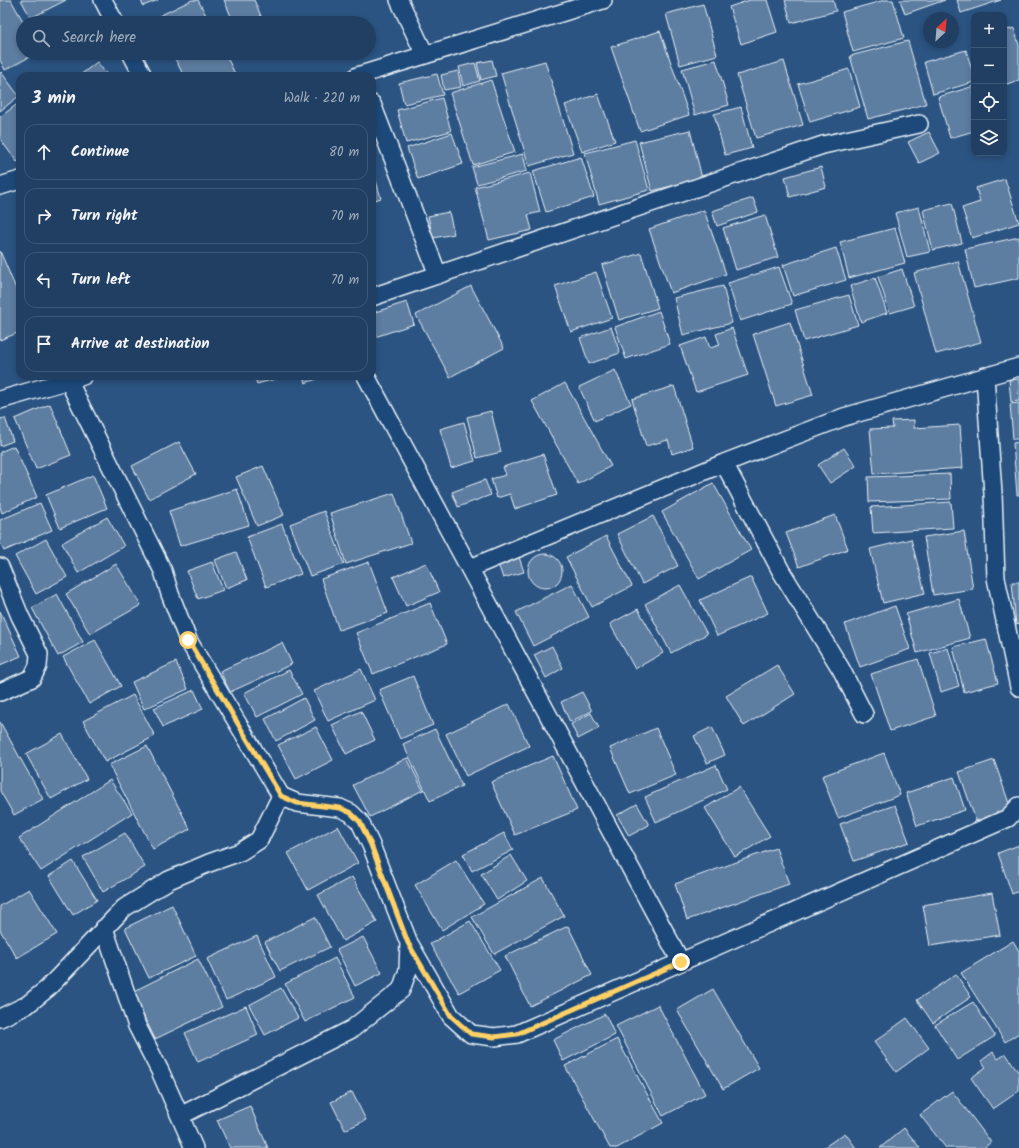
<!DOCTYPE html>
<meta charset="utf-8">
<style>
:root{--surface:#203f62;--page:#2d4a6b;--text:#f1f3f6;--muted:#a2afbe;--line:#3d5877}
body{margin:0;font-family:Kalam,sans-serif;background:var(--page);color:var(--text)}
.controls{position:absolute;right:12px;top:12px;display:grid;overflow:hidden;border-radius:8px;box-shadow:0 2px 6px #0003}
.controls button{width:36px;height:36px;display:grid;place-items:center;padding:0;border:0;border-bottom:1px solid var(--line);background:var(--surface);color:var(--text);font:20px sans-serif}
.compass{position:absolute;left:923px;top:12px;width:36px;height:36px;border-radius:50%;background:var(--surface);box-shadow:0 2px 6px #0003;rotate:26deg}
.stop{position:absolute;width:12px;height:12px;margin:-9px;border:3px solid #ffd166;border-radius:50%;background:#fff}
.stop.end{background:#ffd166;border-color:#fff;box-shadow:0 1px 4px #0008}
.list{margin:0;padding:0;list-style:none}
h2{display:flex;justify-content:space-between;align-items:center;height:52px;margin:0;padding:0 16px;font-size:17px}
h2 small{font-size:13px;font-weight:400;color:var(--muted)}
.list li{display:grid;grid-template-columns:26px 1fr auto;gap:12px;align-items:center;box-sizing:border-box;height:56px;margin:0 8px 8px;padding:0 8px;border:1px solid var(--line);border-radius:12px}
.list b{display:block;font-size:15px;white-space:nowrap}
.list em{font-size:13px;font-style:normal;color:var(--muted)}
.icon{flex:none;width:22px;height:22px;fill:none;stroke:currentColor;stroke-width:2;stroke-linecap:round;stroke-linejoin:round}
.map{position:relative;flex:none;width:1019px;height:1148px;overflow:hidden}
.search{position:absolute;background:var(--surface);box-shadow:0 2px 6px #0003;left:16px;top:16px;width:360px;height:44px;display:flex;align-items:center;gap:10px;box-sizing:border-box;padding:0 14px;border-radius:22px;color:var(--muted);font-size:15px}
.panel{position:absolute;background:var(--surface);box-shadow:0 2px 6px #0003;left:16px;top:72px;width:360px;height:308px;border-radius:12px}
.map>svg:first-child{display:block}
.building{fill:#5d7da1;stroke:#e8f1f8}
.lines{fill:none;stroke-linecap:round;stroke-linejoin:round}
.street-casing{stroke:#e8f1f8;stroke-width:20}
.street{stroke:#1f4a7a;stroke-width:17}
.route{stroke:#ffd166;stroke-width:5}
</style>
<div class="map">
<svg width="1019" height="1148" viewBox="0 0 1019 1148">
<rect width="100%" height="100%" fill="#2b5482"/>
<filter id="ink" filterUnits="userSpaceOnUse"><feTurbulence type="fractalNoise" baseFrequency=".025" numOctaves="2"/><feDisplacementMap in="SourceGraphic" scale="8" xChannelSelector="R" yChannelSelector="G"/><feConvolveMatrix kernelMatrix="1 2 1 2 8 2 1 2 1" color-interpolation-filters="sRGB"/></filter>
<g filter="url(#ink)">
<path class="building" d="M0 0H11L24 23 23 53H37L5 70 0 60Z
M21 0H66L31 18Z
M141 0H158L143 6Z
M192 0H198L210 23H157L155 18Z
M224 0H254L264 23H234Z
M750 0H767L777 32 741 44 729 7Z
M785 0H833L836 11 791 23Z
M885 0H893L904 38 853 52 842 12Z
M900 0H945L905 14Z
M957 0H1001L961 13Z
M703 4 717 55 680 65 666 14Z
M1014 28 1019 45V80L1004 85V31Z
M660 31 689 115 640 131 611 47Z
M908 41 926 104 868 119 850 56Z
M966 50 974 77V82L933 94 924 62Z
M172 53H225L236 76H184Z
M492 60 496 76 481 80 477 63Z
M716 60 729 105 695 115 682 69Z
M545 61 573 153 529 166 501 73Z
M784 61 803 125 756 138 737 75Z
M97 62 108 76H79Z
M475 63 480 81 463 86 459 67Z
M849 69 860 107 810 122 798 84Z
M458 71 461 87 444 90 441 75Z
M1 72 19 96 0 111V73Z
M437 74 443 95 404 104 399 83Z
M491 80 515 152 473 165 450 93Z
M974 86V131L950 138 938 97Z
M598 94 615 141 582 152 565 105Z
M442 98 451 131 406 143 397 110Z
M20 102V159L17 162 0 139V117Z
M741 107 752 148 725 155 714 114Z
M690 130 702 178 652 191 639 142Z
M929 132 940 153 919 163 908 142Z
M452 133 463 164 418 179 407 148Z
M635 140 649 190 599 204 585 153Z
M523 154 527 171 477 184 472 167Z
M581 157 594 197 546 212 533 171Z
M372 167 381 198 372 201Z
M821 167 826 187 790 197 785 177Z
M530 173 540 212 528 215 532 230 489 240 475 187Z
M1005 179 1019 223 972 238 962 208 980 202 976 188Z
M753 198 758 212 717 226 712 211Z
M952 203 962 243 933 250 923 210Z
M919 207 930 252 907 257 895 213Z
M704 210 726 274 671 293 649 229Z
M449 212 454 234 433 238 428 216Z
M765 215 778 257 736 270 723 228Z
M895 228 905 263 849 278 840 242Z
M1019 237V278L974 288 965 249Z
M836 248 846 280 793 296 783 265Z
M0 251 20 298V332L0 340Z
M641 253 658 308 619 320 602 265Z
M958 261 981 342 936 354 914 273Z
M779 267 792 304 740 321 728 283Z
M902 269 914 306 890 313 878 277Z
M596 272 612 318 571 332 555 286Z
M875 278 887 313 861 322 850 286Z
M471 286 504 348 450 377 416 315Z
M723 286 732 323 683 335 674 298Z
M849 295 858 325 804 341 795 310Z
M407 302 414 324 372 338V313Z
M659 311 670 344 626 359 615 327Z
M790 322 813 395 776 406 753 334Z
M611 327 620 353 589 364 580 338Z
M732 328 748 375 696 392 680 346 706 337 710 348 720 345 716 334Z
M615 370 631 404 595 421 579 387Z
M254 376H286L257 384Z
M303 376H326L305 383Z
M1019 379V401L1011 402 1009 380Z
M565 383 611 466 578 484 532 401Z
M674 386 693 447 672 454 668 440 646 446 632 399Z
M1019 403V439H1013L1010 404Z
M50 404 71 455 36 469 15 419Z
M491 411 501 452 477 458 467 417Z
M5 418 13 441 0 446V419Z
M914 420V428L960 425 963 468 874 474 870 429 893 428 892 421Z
M464 422 475 461 451 468 440 429Z
M179 442 196 474 149 499 132 466Z
M1019 442V495H1017L1013 443Z
M14 446 37 497 2 513 0 507V452Z
M844 448 856 466 830 483 818 465Z
M543 454 557 495 515 509 510 494 497 498 491 479 506 475 503 467Z
M263 466 284 515 257 526 236 477Z
M950 474 951 499 869 502 868 477Z
M93 475 107 508 60 528 46 495Z
M485 480 491 495 458 507 452 492Z
M713 483 751 550 699 579 662 512Z
M237 489 249 525 180 546 169 511Z
M394 493 411 543 346 564 330 513Z
M951 502 953 528 873 533 871 507Z
M40 503 52 530 4 551 0 542V520Z
M324 511 344 564 310 576 290 524Z
M835 515 848 549 799 567 786 533Z
M653 516 678 566 642 584 617 534Z
M107 517 124 546 78 573 62 543Z
M282 524 301 574 266 587 247 537Z
M964 531 973 589 933 595 924 537Z
M606 536 632 586 592 607 566 557Z
M46 539 67 577 36 594 15 556Z
M911 539 925 593 883 603 870 549Z
M236 552 247 580 226 588 215 560Z
M518 554 524 572 503 578 497 561Z
M528 571a17 17 0 1 1 34 0a17 17 0 1 1-34 0Z
M212 562 223 590 198 599 187 571Z
M369 562 388 613 339 630 321 579Z
M426 563 439 592 406 606 393 577Z
M116 564 141 605 90 634 66 594Z
M751 577 768 613 717 636 700 600Z
M1012 582H1019V624L1016 625Z
M572 584 589 617 533 646 516 612Z
M680 585 707 634 671 653 645 604Z
M57 594 83 642 58 656 32 608Z
M959 599 970 638 917 653 906 614Z
M430 603 447 644 373 674 356 633Z
M895 606 910 649 860 667 845 624Z
M638 609 663 653 635 669 610 624Z
M0 611 21 656 0 665Z
M986 639 998 683 964 692 953 647Z
M95 640 121 686 89 704 63 657Z
M282 643 292 664 230 692 220 671Z
M552 646 563 668 546 678 534 655Z
M948 648 959 686 941 692 930 653Z
M918 659 936 716 890 731 871 674Z
M176 662 188 689 144 709 132 682Z
M777 665 795 694 744 726 726 696Z
M361 669 375 700 328 721 314 691Z
M289 670 302 694 257 717 244 693Z
M413 676 433 725 400 739 379 690Z
M194 690 203 709 163 727 154 708Z
M582 692 592 711 570 722 561 702Z
M133 695 155 736 105 762 83 721Z
M304 698 315 720 276 741 265 719Z
M509 704 529 746 466 776 446 734Z
M361 711 375 740 346 754 332 725Z
M591 713 599 728 578 739 571 724Z
M0 722 43 799 14 815 0 791Z
M316 727 333 760 296 779 278 745Z
M712 727 725 755 707 763 694 736Z
M656 728 676 775 630 794 610 748Z
M435 729 462 786 430 801 403 744Z
M62 734 87 779 51 799 26 754Z
M147 746 190 829 153 849 109 765Z
M884 753 900 795 838 818 822 776Z
M553 756 577 810 515 835 491 782Z
M407 758 423 790 370 817 353 785Z
M994 760 1011 809 976 821 959 772Z
M716 765 727 789 656 822 645 797Z
M954 777 965 810 917 826 906 793Z
M110 780 132 813 41 871 19 838Z
M739 787 770 836 735 857 705 808Z
M637 804 649 825 629 836 617 815Z
M895 805 909 842 854 861 840 824Z
M338 826 358 863 308 890 288 853Z
M125 833 145 867 103 892 83 857Z
M504 833 513 850 472 871 463 854Z
M1019 845V891L1012 894 998 853Z
M776 848 789 884 687 920 675 884Z
M511 855 527 881 497 900 481 874Z
M456 860 484 904 442 930 415 885Z
M73 861 97 900 73 915 49 876Z
M352 877 377 922 343 941 318 895Z
M543 878 564 916 494 954 472 917Z
M29 889 57 934 17 958 0 930V906Z
M992 893 1000 935 930 946 923 905Z
M172 905 196 956 149 978 125 928Z
M315 917 330 947 280 971 265 942Z
M470 921 500 970 459 993 430 944Z
M568 926 592 975 530 1006 505 956Z
M257 936 276 977 226 1000 207 959Z
M363 937 382 973 355 986 337 950Z
M1013 941 1019 951V1033L1005 1042 961 973Z
M335 958 355 997 305 1022 285 984Z
M198 959 222 1007 155 1039 132 992Z
M956 974 971 997 933 1023 917 1000Z
M281 988 298 1018 265 1035 249 1005Z
M713 989 759 1068 723 1089 677 1010Z
M973 1002 995 1036 957 1060 935 1025Z
M658 1005 705 1094 663 1116 616 1026Z
M246 1006 258 1035 198 1062 185 1033Z
M605 1014 615 1035 563 1061 553 1040Z
M907 1018 929 1048 896 1072 874 1042Z
M617 1039 663 1123 617 1148H610L565 1066Z
M993 1052 998 1059 1006 1054 1019 1073V1091L993 1109 971 1078 986 1067 981 1061Z
M952 1091 991 1142 984 1148H946L920 1115Z
M352 1092 366 1120 345 1130 331 1102Z
M250 1106 268 1148H230L217 1120Z
M904 1128 920 1148H880Z
M845 1133 856 1148H823Z"/>
<g class="lines">
<defs>
<path id="street" d="M103 0 115 23
M399 0 425 55
M131 53 143 76
M357 76 603 0
M372 104 438 275
M0 186 20 180
M372 297 823 145 919 124
M366 376 681 962
M985 376 993 494 996 578 1019 687
M68 380 163 571 170 594 188 640 281 796 297 803 340 808 351 813 360 822 371 845 409 943 451 1016 471 1034 494 1037 517 1034 1008 818 1019 806
M0 400 83 376
M724 463 781 571 841 669 864 714
M0 567 20 616 39 654 38 666 32 678 0 692
M470 568 724 463 844 417 1019 367
M104 928 137 1026 160 1071 194 1148
M0 1018 27 1005 48 988 124 908 169 880 209 863 240 852 259 840 281 796
M180 1116 352 1029 401 990 408 970 409 943"/>
</defs>
<use href="#street" class="street-casing"/>
<use href="#street" class="street"/>
</g>
</g>
<g class="lines" filter="url(#ink)">
<path class="route" d="M188 640 281 796 297 803 340 808 351 813 360 822 371 845 408 943 451 1016 471 1034 494 1037 517 1034 681 962"/>
</g>
</svg>
<div class="controls">
<button>+</button>
<button>−</button>
<button><svg class="icon" aria-label="locate" viewBox="0 0 24 24"><circle cx="12" cy="12" r="6"/><path d="M12 2v4M12 18v4M2 12h4M18 12h4"/></svg></button>
<button><svg class="icon" aria-label="layers" viewBox="0 0 24 24"><path d="M12 4l9 5-9 5-9-5zM3 14l9 5 9-5"/></svg></button>
</div>
<svg class="compass" viewBox="-18 -18 36 36"><path d="M0-13l5 13h-10z" fill="#e53935"/><path d="M0 13l5-13h-10z" fill="#a2afbe"/></svg>
<div class="stop" style="left:188px;top:640px"></div>
<div class="stop end" style="left:681px;top:962px"></div>
<div class="search"><svg class="icon" aria-label="search" viewBox="0 0 24 24"><circle cx="10" cy="10" r="6"/><path d="M15 15l6 6"/></svg>Search here</div>
<section class="panel">
<h2>3 min<small>Walk · 220 m</small></h2>
<ul class="list">
<li><svg class="icon" aria-label="ahead" viewBox="0 0 24 24"><path d="M12 20V5M6 11l6-6 6 6"/></svg><div><b>Continue</b></div><em>80 m</em></li>
<li><svg class="icon" aria-label="right" viewBox="0 0 24 24"><path d="M7 20v-9h11M14 6l5 5-5 5"/></svg><div><b>Turn right</b></div><em>70 m</em></li>
<li><svg class="icon" aria-label="left" viewBox="0 0 24 24"><path d="M17 20v-9H6M10 6l-5 5 5 5"/></svg><div><b>Turn left</b></div><em>70 m</em></li>
<li><svg class="icon" aria-label="arrive" viewBox="0 0 24 24"><path d="M6 21V4h12l-3 4 3 4H6"/></svg><div><b>Arrive at destination</b></div></li>
</ul>
</section>
</div>
